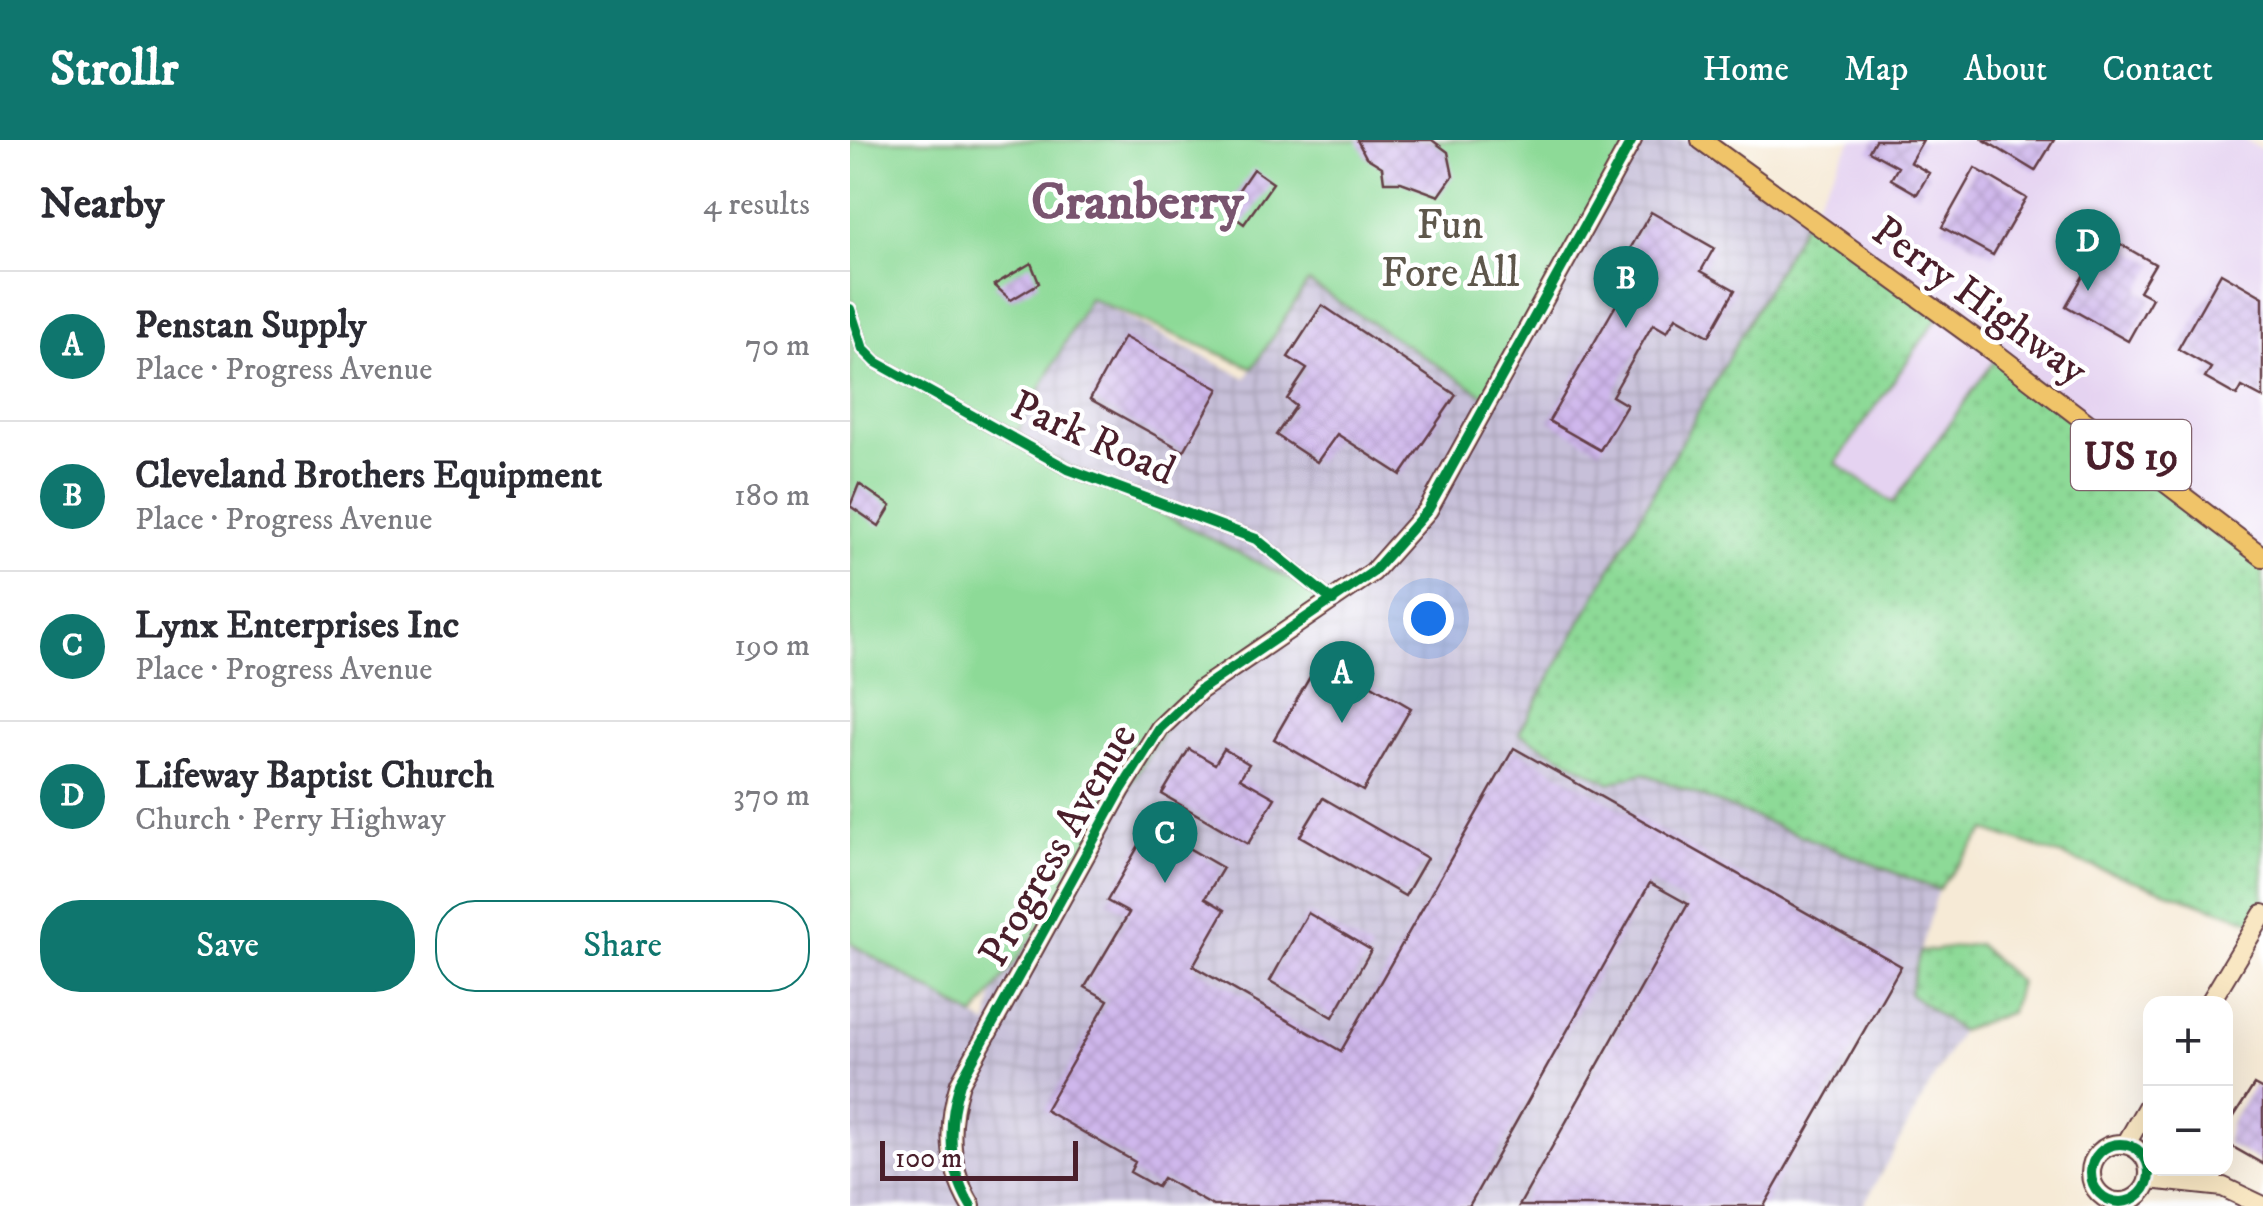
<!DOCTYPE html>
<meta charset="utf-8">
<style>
:root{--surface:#fff;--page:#f2f2f3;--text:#2b2b33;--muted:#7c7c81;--line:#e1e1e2;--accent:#0f766e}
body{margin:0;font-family:"IM FELL DW Pica",serif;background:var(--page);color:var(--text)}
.controls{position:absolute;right:30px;bottom:30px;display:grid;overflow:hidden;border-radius:20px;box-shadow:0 10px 40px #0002}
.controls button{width:90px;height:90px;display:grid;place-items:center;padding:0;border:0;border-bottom:2px solid var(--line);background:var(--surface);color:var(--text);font:50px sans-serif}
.scale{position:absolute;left:30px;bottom:25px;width:198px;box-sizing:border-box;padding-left:10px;border:5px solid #4a1f2b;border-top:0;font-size:28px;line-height:35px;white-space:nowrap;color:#4a1f2b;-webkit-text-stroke:8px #fff;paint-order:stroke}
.you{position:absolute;left:578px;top:478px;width:35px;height:35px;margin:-25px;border:8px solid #fff;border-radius:50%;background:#1a73e8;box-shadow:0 0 0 15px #1a73e833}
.badge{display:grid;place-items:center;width:65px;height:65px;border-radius:50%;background:var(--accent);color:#fff;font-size:32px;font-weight:700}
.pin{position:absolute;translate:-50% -82px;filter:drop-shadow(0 2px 5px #0008)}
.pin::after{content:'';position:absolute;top:52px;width:35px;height:30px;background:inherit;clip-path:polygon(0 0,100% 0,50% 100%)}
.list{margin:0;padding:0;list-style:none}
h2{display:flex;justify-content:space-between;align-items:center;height:130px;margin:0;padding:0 40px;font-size:42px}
h2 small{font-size:32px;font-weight:400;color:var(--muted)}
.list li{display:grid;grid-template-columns:65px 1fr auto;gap:30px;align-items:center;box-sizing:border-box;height:150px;padding:0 40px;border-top:2px solid var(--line)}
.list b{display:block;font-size:38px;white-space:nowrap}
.list p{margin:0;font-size:32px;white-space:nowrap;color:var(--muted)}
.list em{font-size:32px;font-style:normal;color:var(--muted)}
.actions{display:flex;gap:20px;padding:30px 40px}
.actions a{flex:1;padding:22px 0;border:2px solid var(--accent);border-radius:40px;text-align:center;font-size:35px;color:var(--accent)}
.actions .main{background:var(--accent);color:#fff}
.map{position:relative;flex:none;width:1413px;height:1066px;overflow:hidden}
header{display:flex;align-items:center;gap:60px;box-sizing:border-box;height:140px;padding:0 50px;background:var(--accent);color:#fff}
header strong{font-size:48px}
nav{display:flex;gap:55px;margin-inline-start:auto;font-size:35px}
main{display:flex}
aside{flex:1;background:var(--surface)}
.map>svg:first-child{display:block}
.built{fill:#e5d3f1}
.industrial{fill:url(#industrial-grid)}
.grass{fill:url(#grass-dots);stroke:#6c7c61;stroke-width:2.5}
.green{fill:#8dda97;stroke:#6c7c61;stroke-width:2.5}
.building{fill:url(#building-cross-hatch)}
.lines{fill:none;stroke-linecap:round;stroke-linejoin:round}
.street-casing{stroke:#643d45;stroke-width:16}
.secondary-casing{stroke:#643d45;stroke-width:22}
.primary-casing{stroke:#643d45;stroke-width:22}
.street{stroke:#fff;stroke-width:11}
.secondary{stroke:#f9e7c3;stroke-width:18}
.primary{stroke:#f0c469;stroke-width:18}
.cycleway-casing{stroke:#fff;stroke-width:16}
.cycleway{stroke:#00873e;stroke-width:10}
.labels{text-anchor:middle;stroke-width:9;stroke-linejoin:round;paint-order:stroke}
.shield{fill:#fff;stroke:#80626b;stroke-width:2.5}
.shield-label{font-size:40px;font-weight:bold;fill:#4a1f2b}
.park-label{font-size:42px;fill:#5e574b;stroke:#fff}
.street-label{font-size:42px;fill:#4a1f2b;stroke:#fff}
.district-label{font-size:52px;font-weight:bold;fill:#79546f;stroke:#fff}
</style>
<header>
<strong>Strollr</strong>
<nav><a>Home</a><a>Map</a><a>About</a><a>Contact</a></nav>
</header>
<main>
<aside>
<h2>Nearby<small>4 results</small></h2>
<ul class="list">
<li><span class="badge">A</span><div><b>Penstan Supply</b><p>Place · Progress Avenue</p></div><em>70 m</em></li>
<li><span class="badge">B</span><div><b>Cleveland Brothers Equipment</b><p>Place · Progress Avenue</p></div><em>180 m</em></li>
<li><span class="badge">C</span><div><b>Lynx Enterprises Inc</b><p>Place · Progress Avenue</p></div><em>190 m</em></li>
<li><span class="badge">D</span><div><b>Lifeway Baptist Church</b><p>Church · Perry Highway</p></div><em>370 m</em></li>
</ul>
<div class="actions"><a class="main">Save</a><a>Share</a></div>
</aside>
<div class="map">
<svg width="1413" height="1066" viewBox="0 0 1413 1066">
<defs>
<pattern id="industrial-grid" width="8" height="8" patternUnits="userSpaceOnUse" patternTransform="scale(2.5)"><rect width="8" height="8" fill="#c7c0d9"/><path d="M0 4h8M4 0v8" fill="none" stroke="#aca5ba"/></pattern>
<pattern id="grass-dots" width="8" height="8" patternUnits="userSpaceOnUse" patternTransform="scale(2.5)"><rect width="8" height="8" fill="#8dda97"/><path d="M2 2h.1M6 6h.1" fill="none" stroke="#7bbb82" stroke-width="1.8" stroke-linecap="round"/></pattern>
<pattern id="building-cross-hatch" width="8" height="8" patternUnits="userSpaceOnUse" patternTransform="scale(2.5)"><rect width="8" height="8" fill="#cfb7ec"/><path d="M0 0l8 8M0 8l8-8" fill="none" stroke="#b39dcb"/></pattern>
</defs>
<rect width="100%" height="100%" fill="#fff"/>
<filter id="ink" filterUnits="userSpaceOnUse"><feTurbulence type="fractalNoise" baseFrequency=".01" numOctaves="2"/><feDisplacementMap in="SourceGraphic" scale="20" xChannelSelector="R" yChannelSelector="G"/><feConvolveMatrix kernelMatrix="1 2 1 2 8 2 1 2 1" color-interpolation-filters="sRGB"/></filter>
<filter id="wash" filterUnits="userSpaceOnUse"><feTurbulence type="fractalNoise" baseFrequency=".0048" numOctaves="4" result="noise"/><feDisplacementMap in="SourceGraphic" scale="40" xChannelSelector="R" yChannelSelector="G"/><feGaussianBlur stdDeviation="2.25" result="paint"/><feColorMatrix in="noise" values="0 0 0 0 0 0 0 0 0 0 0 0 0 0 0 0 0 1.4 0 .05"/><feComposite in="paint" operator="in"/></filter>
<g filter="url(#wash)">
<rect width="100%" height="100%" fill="#f6ead6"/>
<path class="built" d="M1002 0H1395L1413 10V417L1043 364 985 323 1091 173 958 75Z"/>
<path class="industrial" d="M782 0H851L958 75 793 633 1088 750 1059 853 1110 891 1013 1066H0V803L138 885 229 333 163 298 239 158 396 238 458 142 640 259Z"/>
<path class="grass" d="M958 75 1091 173 986 323 1043 363 1148 215 1413 417V774L1408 783 1136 690 1088 750 793 633 760 643 669 593Z
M1127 804 1169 842 1161 872 1110 891 1059 853 1070 812Z"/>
<path class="green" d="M0 0H782L640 259 458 142 403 228 239 158 164 298 483 461 323 575 206 766 125 877 0 803Z"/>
<g id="blocks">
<path class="building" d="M507 0H582L598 12 603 36 589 56 551 42H534L532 27 516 17Z
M1025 0H1073L1060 22 1079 33 1067 54 1041 39 1048 27 1019 11Z
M1134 0H1204L1185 31Z
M1125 28 1176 58 1143 115 1092 87Z
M403 29 423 43 394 84 375 70Z
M801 72 864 108 851 131 885 150 859 196 826 177 817 192 803 184 762 256 777 265 750 310 699 281 767 163 754 155Z
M1256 96 1305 124 1289 151 1302 158 1278 201 1216 166Z
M181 123 189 143 161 160 144 145Z
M1371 133 1413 157V258L1392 247 1387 256 1355 238 1361 228 1328 209Z
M472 165 606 255 551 335 487 294 467 322 426 295 446 266 437 259 457 229 438 217Z
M274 197 369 249 334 311 240 259Z
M9 344 41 366 29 386 0 366Z
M472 516 561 568 513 651 424 599Z
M664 608 1051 826 914 1066H669L838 764 800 743 619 1066H363L313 1038 307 1047 280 1032 285 1022 195 970 258 860 235 847 279 773 257 761 300 686 373 728 355 758 375 770 343 826 491 911Z
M339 609 365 624 374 609 399 624 390 638 425 658 398 704 312 654Z
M473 658 577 718 555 756 450 696Z
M458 773 521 810 483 877 420 841Z
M1404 945 1413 950V1024L1376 1003 1381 981Z"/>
</g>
</g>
<g filter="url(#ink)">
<use href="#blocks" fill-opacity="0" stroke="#643d45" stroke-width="2.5"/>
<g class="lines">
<defs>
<path id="street" d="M0 169 13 209 26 222 218 329 406 399 483 461"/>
<path id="secondary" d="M1359 864 1413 774
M1241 1033a29 29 0 1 1 58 0a29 29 0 1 1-58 0Z
M1276 1004 1300 962
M1299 1039 1373 1047 1413 1066
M121 1066C98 1028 97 985 110 943L271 650 310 588 350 550 523 432 578 370 782 0"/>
<path id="primary" d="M851 0 1148 215 1413 417"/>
</defs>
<use href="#street" class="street-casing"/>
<use href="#secondary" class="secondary-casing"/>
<use href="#primary" class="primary-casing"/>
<use href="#street" class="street"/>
<use href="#secondary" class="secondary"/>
<use href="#primary" class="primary"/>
<defs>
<path id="cycleway" d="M0 169 13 209 26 222 218 329 406 399 483 461
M1241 1033a29 29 0 1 1 58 0a29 29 0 1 1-58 0Z
M121 1066C98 1028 97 985 110 943L271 650 310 588 350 550 523 432 578 370 782 0"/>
</defs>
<use href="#cycleway" class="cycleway-casing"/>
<use href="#cycleway" class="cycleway"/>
</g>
</g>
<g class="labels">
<rect class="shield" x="1221" y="280" width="120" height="70" rx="8"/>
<g class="shield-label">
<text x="1281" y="329">US 19</text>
</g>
<g class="park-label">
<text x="600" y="98">Fun<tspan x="600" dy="48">Fore All</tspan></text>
</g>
<g class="street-label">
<text transform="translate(1131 159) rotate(36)" y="15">Perry Highway</text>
<text transform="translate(244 296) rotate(24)" y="15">Park Road</text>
<text transform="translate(206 704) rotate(-60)" y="15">Progress Avenue</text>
</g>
<g class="district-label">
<text x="287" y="78">Cranberry</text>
</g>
</g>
</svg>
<div class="controls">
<button>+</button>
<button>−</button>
</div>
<div class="scale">100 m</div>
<div class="you"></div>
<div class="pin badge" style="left:492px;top:583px">A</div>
<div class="pin badge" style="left:776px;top:188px">B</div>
<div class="pin badge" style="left:315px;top:743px">C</div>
<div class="pin badge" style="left:1238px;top:151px">D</div>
</div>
</main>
